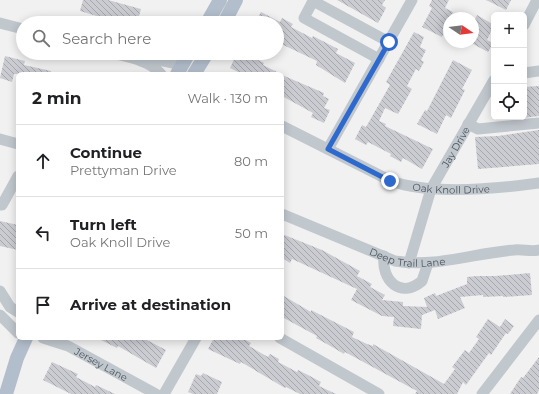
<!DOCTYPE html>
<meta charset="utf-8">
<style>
:root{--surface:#fff;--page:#f6f6f6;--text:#202124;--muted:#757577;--line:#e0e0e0}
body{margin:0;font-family:Montserrat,sans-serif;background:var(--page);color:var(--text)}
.controls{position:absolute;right:12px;top:12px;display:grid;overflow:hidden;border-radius:6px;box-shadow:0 2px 10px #0003}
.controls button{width:36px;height:36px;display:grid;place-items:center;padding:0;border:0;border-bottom:1px solid var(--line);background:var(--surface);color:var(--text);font:20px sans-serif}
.compass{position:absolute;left:443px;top:12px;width:36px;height:36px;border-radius:50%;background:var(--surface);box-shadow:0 2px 10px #0003;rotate:103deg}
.stop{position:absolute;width:12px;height:12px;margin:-9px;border:3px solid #2e69ce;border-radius:50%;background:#fff}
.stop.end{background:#2e69ce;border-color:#fff;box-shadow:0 1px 4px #0008}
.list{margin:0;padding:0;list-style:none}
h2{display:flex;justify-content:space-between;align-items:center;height:52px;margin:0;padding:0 16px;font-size:17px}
h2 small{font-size:13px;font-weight:400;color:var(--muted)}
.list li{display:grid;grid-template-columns:26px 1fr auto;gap:12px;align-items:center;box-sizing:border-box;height:72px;padding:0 16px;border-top:1px solid var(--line)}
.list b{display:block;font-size:15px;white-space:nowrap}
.list p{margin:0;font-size:13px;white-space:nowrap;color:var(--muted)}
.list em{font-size:13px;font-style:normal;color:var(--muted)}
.icon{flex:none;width:22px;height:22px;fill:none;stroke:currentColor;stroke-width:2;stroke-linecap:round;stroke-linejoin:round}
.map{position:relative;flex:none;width:539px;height:394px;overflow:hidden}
.search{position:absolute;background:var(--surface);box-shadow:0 2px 10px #0003;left:16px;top:16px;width:268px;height:44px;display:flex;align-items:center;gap:10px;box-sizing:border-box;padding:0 14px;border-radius:22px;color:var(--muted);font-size:15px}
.panel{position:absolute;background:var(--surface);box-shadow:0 2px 10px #0003;left:16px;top:72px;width:268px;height:268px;border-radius:6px}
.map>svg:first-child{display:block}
.building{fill:url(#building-back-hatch)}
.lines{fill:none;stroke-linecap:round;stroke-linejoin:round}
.minor{stroke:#c0c7cd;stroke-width:11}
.major{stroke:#b3becc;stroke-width:14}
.route{stroke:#2e69ce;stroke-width:5}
.labels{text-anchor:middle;stroke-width:4;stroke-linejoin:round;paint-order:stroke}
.street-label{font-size:10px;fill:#4a525c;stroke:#fff}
</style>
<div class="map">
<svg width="539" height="394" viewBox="0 0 539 394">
<defs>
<pattern id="building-back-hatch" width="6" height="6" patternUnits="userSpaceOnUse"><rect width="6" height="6" fill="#cbccd2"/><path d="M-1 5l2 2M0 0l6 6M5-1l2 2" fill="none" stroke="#a7a8ae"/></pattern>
</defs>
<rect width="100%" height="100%" fill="#f2f1f1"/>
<path class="building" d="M83 0H108L141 9 139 16 156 20 155 23H120L80 11Z
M337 0H385L382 5 386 8 378 23Z
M432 0H449L445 8 453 12 449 18 448 24 442 37 422 27 432 8 429 6Z
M486 0H511L506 10Z
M261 12 280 22 282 18 293 24 291 27 312 38 313 36 338 49 336 53 355 63 345 83 316 65 317 61 277 42V23H255Z
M477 15 494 25 487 40 493 43 488 52 473 44V23Z
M414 32 424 37 420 47 426 50 421 60 424 62 419 71 416 69 407 86 412 89 398 114 385 108 379 121 386 124 385 126 433 149 422 169 403 158 401 162 390 156 391 154 368 142 366 145 355 139 362 125 366 127 390 85 386 82Z
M237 53H254L252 57 264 63 263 65 281 74H242L230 68Z
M5 56 25 61 24 65 51 71V74H14L12 82 0 78Z
M453 60 472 70 462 89 465 90 451 118 446 115 437 134 417 124 425 110 427 111Z
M282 75 324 93 323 96 329 99 324 108 330 110 324 123 311 117 313 113 282 96Z
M539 86V116L512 119V117H524V87Z
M539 130V164L478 169 475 137 498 136Z
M0 221 18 225V250L0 246Z
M282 234 322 250 360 271 357 276 372 284 370 287 385 295 382 300 403 302V306L427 307 424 298 435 293 436 296 467 284V277L477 276H495L530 273 532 295 503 297V296L483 297V295L460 297 465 308 438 319 435 310 422 315 421 329 393 326 394 317 382 316 351 300 357 289 292 259 290 263 282 258Z
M282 295 311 312V310L354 332 352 337 367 344 373 346V344L444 384 455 369 452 367 465 350 469 353 479 339 476 337 488 319 500 327 505 319 514 326 508 334 506 333 491 355 489 353 466 385 463 382 457 394H415L417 391 345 352 344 354 334 348 316 338 317 336 282 317Z
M97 338H143L166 350 156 368 118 346 117 348Z
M214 338H242L251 343 249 346 268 357 270 354 279 359 278 362 297 372 298 370 308 375 321 382 319 386 336 394H300L286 387 285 388 241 362 240 364 208 349Z
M539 357V390L537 394H510L521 377 523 378Z
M52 362 78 374 76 377 95 387 96 385 115 394H71L43 380Z
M203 373 222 382 217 394H193L188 392 196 374 201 376Z"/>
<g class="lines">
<g class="minor">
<path d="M0 23 23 29"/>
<path d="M524 25 537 0"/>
<path d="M112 53C128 57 149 60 161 74"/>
<path d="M379 59 304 18 313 1 389 42"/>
<path d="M141 61 154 59 183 65"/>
<path d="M524 73 539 71"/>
<path d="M468 124 478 129 539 123"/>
<path id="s1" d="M282 126 391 181C431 195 496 189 539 183"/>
<path d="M0 139 18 144"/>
<path d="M328 149 412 0"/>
<path d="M0 205H2L18 176"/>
<path id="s2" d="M282 214 395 261C436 268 474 253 514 250 523 249 531 252 539 250"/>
<path d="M384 256C381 281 401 299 422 281L428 263"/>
<path id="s3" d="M409 263 431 189 494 80"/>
<path d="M0 291 10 307 18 312"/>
<path d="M0 315 18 333"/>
<path id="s4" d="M43 338 68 346 156 394"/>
<path d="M280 338 379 394"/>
<path d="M164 394 196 338"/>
<path d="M482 394 539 320"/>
</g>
<path class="major" d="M207 23 220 0
M224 23 236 0
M177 74 189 53
M194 74 207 53
M6 394 17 358 26 338"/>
</g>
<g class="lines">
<path class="route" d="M389 42 328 149 390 181"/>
</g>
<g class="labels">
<g class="street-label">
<text dy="4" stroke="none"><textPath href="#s3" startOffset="126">Jay Drive</textPath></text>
<text dy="4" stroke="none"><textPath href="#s1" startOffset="183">Oak Knoll Drive</textPath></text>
<text dy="4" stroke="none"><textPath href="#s2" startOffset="134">Deep Trail Lane</textPath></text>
<text dy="4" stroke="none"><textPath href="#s4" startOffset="64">Jersey Lane</textPath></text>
</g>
</g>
</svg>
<div class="controls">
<button>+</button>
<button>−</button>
<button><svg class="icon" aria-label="locate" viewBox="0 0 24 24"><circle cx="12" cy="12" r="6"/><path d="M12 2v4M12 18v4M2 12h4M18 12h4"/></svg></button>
</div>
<svg class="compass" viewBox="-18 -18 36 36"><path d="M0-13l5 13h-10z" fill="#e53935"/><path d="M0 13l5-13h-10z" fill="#757577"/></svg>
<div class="stop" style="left:389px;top:42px"></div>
<div class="stop end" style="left:390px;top:181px"></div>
<div class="search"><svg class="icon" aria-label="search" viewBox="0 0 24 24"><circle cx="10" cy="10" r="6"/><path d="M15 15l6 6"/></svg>Search here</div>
<section class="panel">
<h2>2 min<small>Walk · 130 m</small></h2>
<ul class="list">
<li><svg class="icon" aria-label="ahead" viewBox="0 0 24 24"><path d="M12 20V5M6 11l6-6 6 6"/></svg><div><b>Continue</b><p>Prettyman Drive</p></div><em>80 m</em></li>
<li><svg class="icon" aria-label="left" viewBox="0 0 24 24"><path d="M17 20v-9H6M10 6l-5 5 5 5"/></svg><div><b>Turn left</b><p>Oak Knoll Drive</p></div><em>50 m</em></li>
<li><svg class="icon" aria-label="arrive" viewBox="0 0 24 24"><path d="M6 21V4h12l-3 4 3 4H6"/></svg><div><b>Arrive at destination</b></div></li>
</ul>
</section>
</div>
